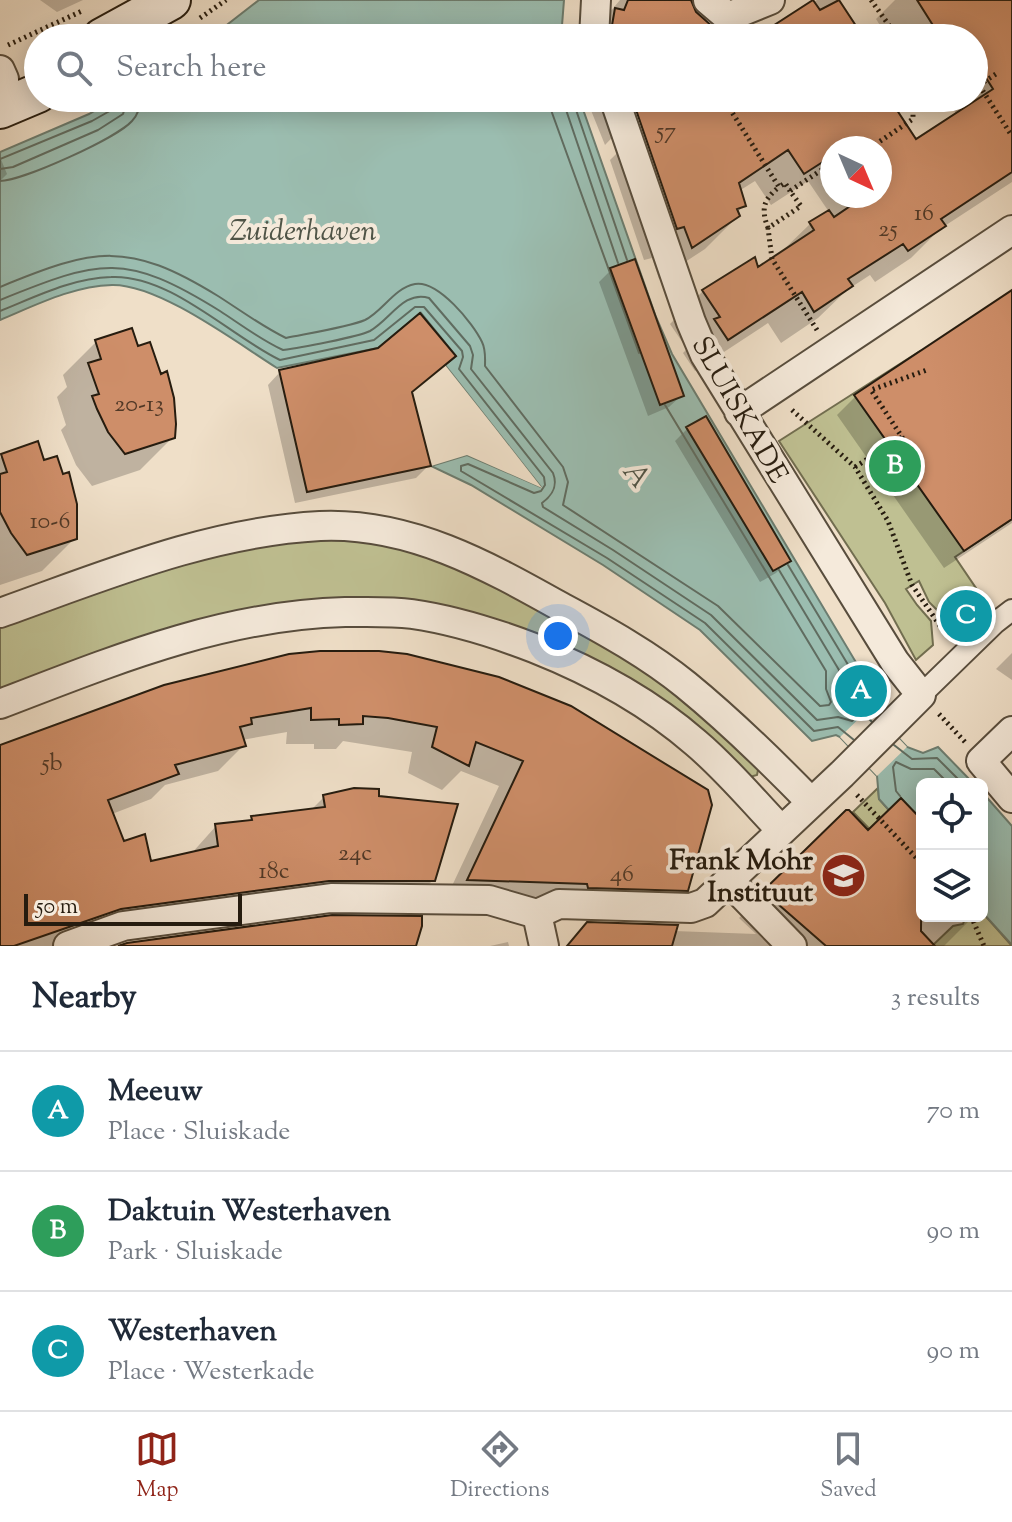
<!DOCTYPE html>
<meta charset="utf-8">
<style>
:root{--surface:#fff;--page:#f2f2f3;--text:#1f2937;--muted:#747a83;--line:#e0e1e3;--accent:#8f2418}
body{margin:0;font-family:"Sorts Mill Goudy",serif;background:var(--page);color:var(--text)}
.controls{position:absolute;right:24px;bottom:24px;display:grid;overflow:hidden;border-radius:12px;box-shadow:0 4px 20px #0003}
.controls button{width:72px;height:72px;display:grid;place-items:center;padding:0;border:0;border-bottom:2px solid var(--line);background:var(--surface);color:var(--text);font:40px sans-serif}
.compass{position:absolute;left:820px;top:136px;width:72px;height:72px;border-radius:50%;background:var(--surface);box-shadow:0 4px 20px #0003;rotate:136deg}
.scale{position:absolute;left:24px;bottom:20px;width:218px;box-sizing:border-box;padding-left:8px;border:4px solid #261c0f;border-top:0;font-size:22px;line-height:28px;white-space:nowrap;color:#261c0f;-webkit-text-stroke:6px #f5eadb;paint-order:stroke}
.you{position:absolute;left:558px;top:636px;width:28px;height:28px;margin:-20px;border:6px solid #fff;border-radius:50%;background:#1a73e8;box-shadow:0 0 0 12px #1a73e833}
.badge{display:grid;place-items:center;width:52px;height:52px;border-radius:50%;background:var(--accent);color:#fff;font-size:26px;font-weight:700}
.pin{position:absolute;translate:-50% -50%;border:4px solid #fff;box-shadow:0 2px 8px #0006}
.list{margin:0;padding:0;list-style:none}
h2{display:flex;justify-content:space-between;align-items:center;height:104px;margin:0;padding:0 32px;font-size:34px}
h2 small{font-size:26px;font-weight:400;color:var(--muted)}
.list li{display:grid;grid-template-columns:52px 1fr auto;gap:24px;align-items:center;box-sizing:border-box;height:120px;padding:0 32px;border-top:2px solid var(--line)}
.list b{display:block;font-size:30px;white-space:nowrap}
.list p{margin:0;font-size:26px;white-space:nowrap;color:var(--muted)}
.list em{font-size:26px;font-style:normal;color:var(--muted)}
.icon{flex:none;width:44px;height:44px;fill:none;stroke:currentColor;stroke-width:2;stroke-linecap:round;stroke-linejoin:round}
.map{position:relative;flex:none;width:1012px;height:946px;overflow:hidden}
.search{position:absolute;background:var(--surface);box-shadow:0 4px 20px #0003;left:24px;right:24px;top:24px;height:88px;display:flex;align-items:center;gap:20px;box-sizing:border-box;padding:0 28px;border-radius:44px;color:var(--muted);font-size:30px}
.sheet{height:464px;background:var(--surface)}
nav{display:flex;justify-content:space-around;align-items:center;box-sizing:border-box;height:112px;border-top:2px solid var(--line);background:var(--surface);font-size:22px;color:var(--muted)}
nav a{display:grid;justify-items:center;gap:4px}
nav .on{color:var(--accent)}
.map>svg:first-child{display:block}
.green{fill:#bfc092;stroke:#726e50;stroke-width:2}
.water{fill:#9bbdb0;stroke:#6c7d70;stroke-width:2}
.pier{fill:#efdfc8}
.shadow{fill:#0003;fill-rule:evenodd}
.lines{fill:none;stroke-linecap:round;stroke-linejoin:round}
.shore{stroke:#606c60;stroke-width:2}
.building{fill:#ce8e69;stroke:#261c0f;stroke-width:2}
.pedestrian-casing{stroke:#584d3d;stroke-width:24}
.minor-casing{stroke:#584d3d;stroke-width:32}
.secondary-casing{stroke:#261c0f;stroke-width:42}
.path{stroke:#261c0f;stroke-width:5;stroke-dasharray:2 4;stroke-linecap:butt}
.pedestrian{stroke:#f5eadb;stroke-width:20}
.minor{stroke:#f5eadb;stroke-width:28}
.secondary{stroke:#f5eadb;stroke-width:38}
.labels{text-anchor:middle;stroke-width:8;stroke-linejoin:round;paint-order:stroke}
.number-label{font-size:24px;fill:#503826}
.street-label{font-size:28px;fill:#261c0f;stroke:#f5eadb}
.poi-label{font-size:28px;font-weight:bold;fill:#261c0f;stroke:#f5eadb;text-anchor:end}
.water-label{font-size:30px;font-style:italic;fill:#4f5447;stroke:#f5eadb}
</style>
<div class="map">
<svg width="1012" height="946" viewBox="0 0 1012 946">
<rect width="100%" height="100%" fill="#efdfc8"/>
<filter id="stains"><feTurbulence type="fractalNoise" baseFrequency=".0025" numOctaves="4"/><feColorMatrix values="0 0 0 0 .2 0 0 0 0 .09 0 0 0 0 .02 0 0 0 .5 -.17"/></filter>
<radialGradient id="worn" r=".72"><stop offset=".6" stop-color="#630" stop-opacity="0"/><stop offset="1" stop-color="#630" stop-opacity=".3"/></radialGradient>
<path class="green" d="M920 351 1012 490V519L955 557 982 597 953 626 929 602 919 581 906 589 917 605 931 621 933 645 916 660 885 603 779 441Z
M371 536 465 566 662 677 759 765 757 775 746 778 648 697 367 603 0 695V622L122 576 259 542Z
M878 788 879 799 922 847V883L853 812Z
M982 912 1012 946H932L953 926 963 924 966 916H982Z"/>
<path class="water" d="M259 0H564L561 38H210Z
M116 98H579L656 317 672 354 860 669 855 683 874 703 870 708 907 747 923 753 938 747 974 784H922V847L879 799 877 776 840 737 836 735 812 741 700 630 603 565 471 485 431 466 467 455 541 487 445 365 456 356 421 313 378 348 277 368C237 343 159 284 112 285 73 286 36 305 0 320V152L89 114Z
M982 792 1012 826V945L982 912Z"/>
<path class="pier" d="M445 365 495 428 542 488 467 455 431 466 430 462 468 451 529 478 442 368Z
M870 708 907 747 877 776 840 737Z"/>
<path class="shadow" d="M40 0H83L57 12Z
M620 0H751L703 21 701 38H588Z
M817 0H837L858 32 867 26 875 38H758Z
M895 0H1012V182L940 229 911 258 875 282 870 275 847 290 818 318 781 343 768 323 695 371 683 353 687 349 670 324 703 291 753 260 757 270 778 255 810 224 829 212 808 181 771 205 755 181 739 191 744 205 737 213 738 216 705 249 659 279 652 258 644 260 610 160 643 128 688 98H887L915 142 957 115 946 98H974V38H888L876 19ZM832 148H880V196H832Z
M586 98H650L605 145Z
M0 157 7 174 0 181Z
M612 269 682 395 669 407 648 416 599 282Z
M1012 293V523L944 568 837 415 856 396Z
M96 342 137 349 173 437 140 470 92 486 76 465 61 430 66 425 57 397 67 387 63 375Z
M453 356 411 393 429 465 416 478 295 503 268 385 280 372Z
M705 418 788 560 776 573 760 582 675 441 687 429Z
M2 455 75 538 42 571 0 585V458Z
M1012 653V680L996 669Z
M406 656 468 669 535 692 686 890 660 916 443 905 499 786 461 771 442 790 408 773 412 752 343 741 336 749H314V744H286L287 732 242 740 244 745 218 771 165 785 151 799 112 814 123 843 150 863 191 854 216 826 248 822 252 818 310 811 324 797 377 798 433 880 408 906H302L55 946H0V749Z
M901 801 922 822V916H963L969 921 944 946H566L588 924 674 931 756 934 739 918 846 812 868 832Z
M508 942 509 946H490Z"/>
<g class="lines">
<path class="shore" d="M550 98 551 110 639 353
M562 98 618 263
M572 98 627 260
M0 159 92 121 115 108 118 98
M0 169 13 167 98 130 123 114 128 98
M0 181C22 181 117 138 132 121 138 115 140 107 140 98
M0 287C95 248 127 240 218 296 240 310 263 327 286 338 305 334 349 327 365 320 383 311 394 288 415 284 438 280 473 323 482 342 486 350 485 358 485 366L563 467 568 482 563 505 718 606 820 706 829 705 831 702 826 689V671L665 405
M0 300C101 259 125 252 220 311 240 324 261 340 283 350 299 348 358 337 370 331 390 320 404 290 429 298L470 346 473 355 471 369 553 473C558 486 553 495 542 503L543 507 613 550 711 615 817 720 838 717 852 721 855 718 852 706 838 686 839 670 779 570
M0 311C35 297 72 278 111 277 170 274 230 336 280 360L374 340 415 307H424L462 351 463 357 459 369 544 477 545 485 541 491 534 493 468 464 461 466V471L607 558 705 623 814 731 838 727 854 740
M788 565 850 668 848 686 862 702 863 712 872 722
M894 745 912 759 937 758 963 784
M900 796 896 791 893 767 896 762 911 769H934L949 784"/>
</g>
<path class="building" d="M628 0H691L696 12 713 27 703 38H618L619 33 611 31 615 8 624 10Z
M813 0 820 10 839 0 864 38H754Z
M917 0H1012V172L941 219 946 226 908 251 903 244 848 279 853 286 814 312 802 292 728 340 714 319 720 317 702 290 755 257 758 267 814 230 809 222 829 210 834 217 865 196H880V148H832V156L804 174 788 150 739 183 746 206 737 209 740 216 692 248 684 227 677 229 632 98H889L916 139 993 89 974 59V38H941Z
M635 259 684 396 660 405 610 268Z
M1012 290V519L964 551 854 395Z
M420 313 456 356 412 392 431 466 307 492 279 370 378 348Z
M132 328 138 346 150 342 161 374 167 371 174 398 176 424 175 438 125 454 108 432 97 409 92 396 99 394 88 363 101 359 95 340Z
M706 416 791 561 773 571 686 427Z
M38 441 44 460 57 456 63 474 69 472 77 504V539L27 555 11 533 0 512V474L7 472 1 454Z
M320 651H379L407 654 499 677 571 706 708 790 712 805 688 891 588 888 587 884 467 880 523 761 476 742 469 766 432 747 437 727 388 718 363 716V724L339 725V719L311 720V708L251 718 252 724 240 727 246 746 175 765 179 774 108 800 124 841 145 834 151 861 218 846 215 824 252 820 251 816 325 807 323 795 354 788 379 789V796L458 804 435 881H329L121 909 14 946H0V745L164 685 289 654Z
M901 798 922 820 921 931 935 946H826L763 891 846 810H849L868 830Z
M332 915 422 916V926L416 946H118L127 943Z
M587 922 678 925 672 946H567Z"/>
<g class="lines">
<defs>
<path id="pedestrian" d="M921 695 995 623 1012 610"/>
<path id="minor" d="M708 0 728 17 770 0
M594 38 596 0
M0 70 4 79V107
M739 412 1012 230
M0 613C104 576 208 532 320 526 410 522 488 566 563 608 606 631 649 655 686 685 730 721 771 761 810 801
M0 704C112 661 223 615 345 612 367 612 390 611 412 614 454 620 495 633 534 648 592 671 649 702 696 743 727 769 753 801 781 830
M1012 731 981 761 1012 798
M729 881 792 946
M537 914 544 946
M68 946 123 926 331 898 489 900 537 914 559 904 691 908 705 903 842 774 921 695 895 662 705 355 691 322 614 98"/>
<path id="secondary" d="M102 38 171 0
M0 109 38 93"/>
</defs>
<use href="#pedestrian" class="pedestrian-casing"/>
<use href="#minor" class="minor-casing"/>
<use href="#secondary" class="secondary-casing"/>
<path class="path" d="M871 0 898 38
M200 18 226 0
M8 45 82 11
M974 84 979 85 1012 136
M979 85 996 74
M723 98 779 187 785 183 790 191
M870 148 913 119V98
M768 228C761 209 763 200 779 187
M817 330 772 259 768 228 801 206 790 191 832 163
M792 410 855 467 888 521 912 585 945 633
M855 467 902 437 871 390 927 370
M939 714 965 742
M857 795 922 864
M971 916 984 946"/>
<use href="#pedestrian" class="pedestrian"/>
<use href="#minor" class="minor"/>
<use href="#secondary" class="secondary"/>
</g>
<defs>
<symbol id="university-disc" viewBox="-11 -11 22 22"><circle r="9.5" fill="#8f2418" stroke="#f5eadb"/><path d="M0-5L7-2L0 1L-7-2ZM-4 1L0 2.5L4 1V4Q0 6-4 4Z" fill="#fff"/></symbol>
</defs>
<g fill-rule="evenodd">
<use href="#university-disc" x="818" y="850" width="51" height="51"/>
</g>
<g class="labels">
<g class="number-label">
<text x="666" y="138">57</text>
<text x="924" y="220">16</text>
<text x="888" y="236">25</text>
<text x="139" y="411">20-13</text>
<text x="50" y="528">10-6</text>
<text x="52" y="770">5b</text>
<text x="355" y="860">24c</text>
<text x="274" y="878">18c</text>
<text x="622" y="881">46</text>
</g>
<g class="street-label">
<text transform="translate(741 409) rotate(60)" y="10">SLUISKADE</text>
</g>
<g class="poi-label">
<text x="813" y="869">Frank Mohr<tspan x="813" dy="32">Instituut</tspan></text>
</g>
<g class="water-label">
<text x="303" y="240">Zuiderhaven</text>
<text transform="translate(637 474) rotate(52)" y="10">A</text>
</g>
</g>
<rect width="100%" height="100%" filter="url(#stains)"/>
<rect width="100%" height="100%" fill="url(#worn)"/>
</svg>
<div class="controls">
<button><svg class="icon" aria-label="locate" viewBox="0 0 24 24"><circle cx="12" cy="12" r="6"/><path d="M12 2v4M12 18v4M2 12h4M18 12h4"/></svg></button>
<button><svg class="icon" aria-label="layers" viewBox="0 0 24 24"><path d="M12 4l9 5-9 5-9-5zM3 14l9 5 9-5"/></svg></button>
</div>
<svg class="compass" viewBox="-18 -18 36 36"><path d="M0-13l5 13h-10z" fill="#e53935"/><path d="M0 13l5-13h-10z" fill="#747a83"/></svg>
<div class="scale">50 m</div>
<div class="you"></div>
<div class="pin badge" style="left:861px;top:691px;background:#0f9aa8">A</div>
<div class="pin badge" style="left:895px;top:466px;background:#2e9e5b">B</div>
<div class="pin badge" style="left:966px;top:616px;background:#0f9aa8">C</div>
<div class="search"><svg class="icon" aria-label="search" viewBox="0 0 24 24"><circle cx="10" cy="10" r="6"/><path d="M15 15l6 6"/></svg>Search here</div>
</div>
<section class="sheet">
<h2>Nearby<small>3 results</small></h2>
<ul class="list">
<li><span class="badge" style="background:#0f9aa8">A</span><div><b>Meeuw</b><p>Place · Sluiskade</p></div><em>70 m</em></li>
<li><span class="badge" style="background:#2e9e5b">B</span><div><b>Daktuin Westerhaven</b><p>Park · Sluiskade</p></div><em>90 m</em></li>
<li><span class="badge" style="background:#0f9aa8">C</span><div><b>Westerhaven</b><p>Place · Westerkade</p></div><em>90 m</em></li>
</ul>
</section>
<nav>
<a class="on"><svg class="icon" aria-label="map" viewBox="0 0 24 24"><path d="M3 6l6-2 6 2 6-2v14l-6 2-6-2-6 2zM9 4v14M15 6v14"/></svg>Map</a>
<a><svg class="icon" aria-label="directions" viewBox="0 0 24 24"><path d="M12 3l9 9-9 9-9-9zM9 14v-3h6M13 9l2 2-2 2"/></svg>Directions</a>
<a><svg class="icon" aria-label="saved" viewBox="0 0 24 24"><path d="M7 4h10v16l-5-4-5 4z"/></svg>Saved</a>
</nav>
